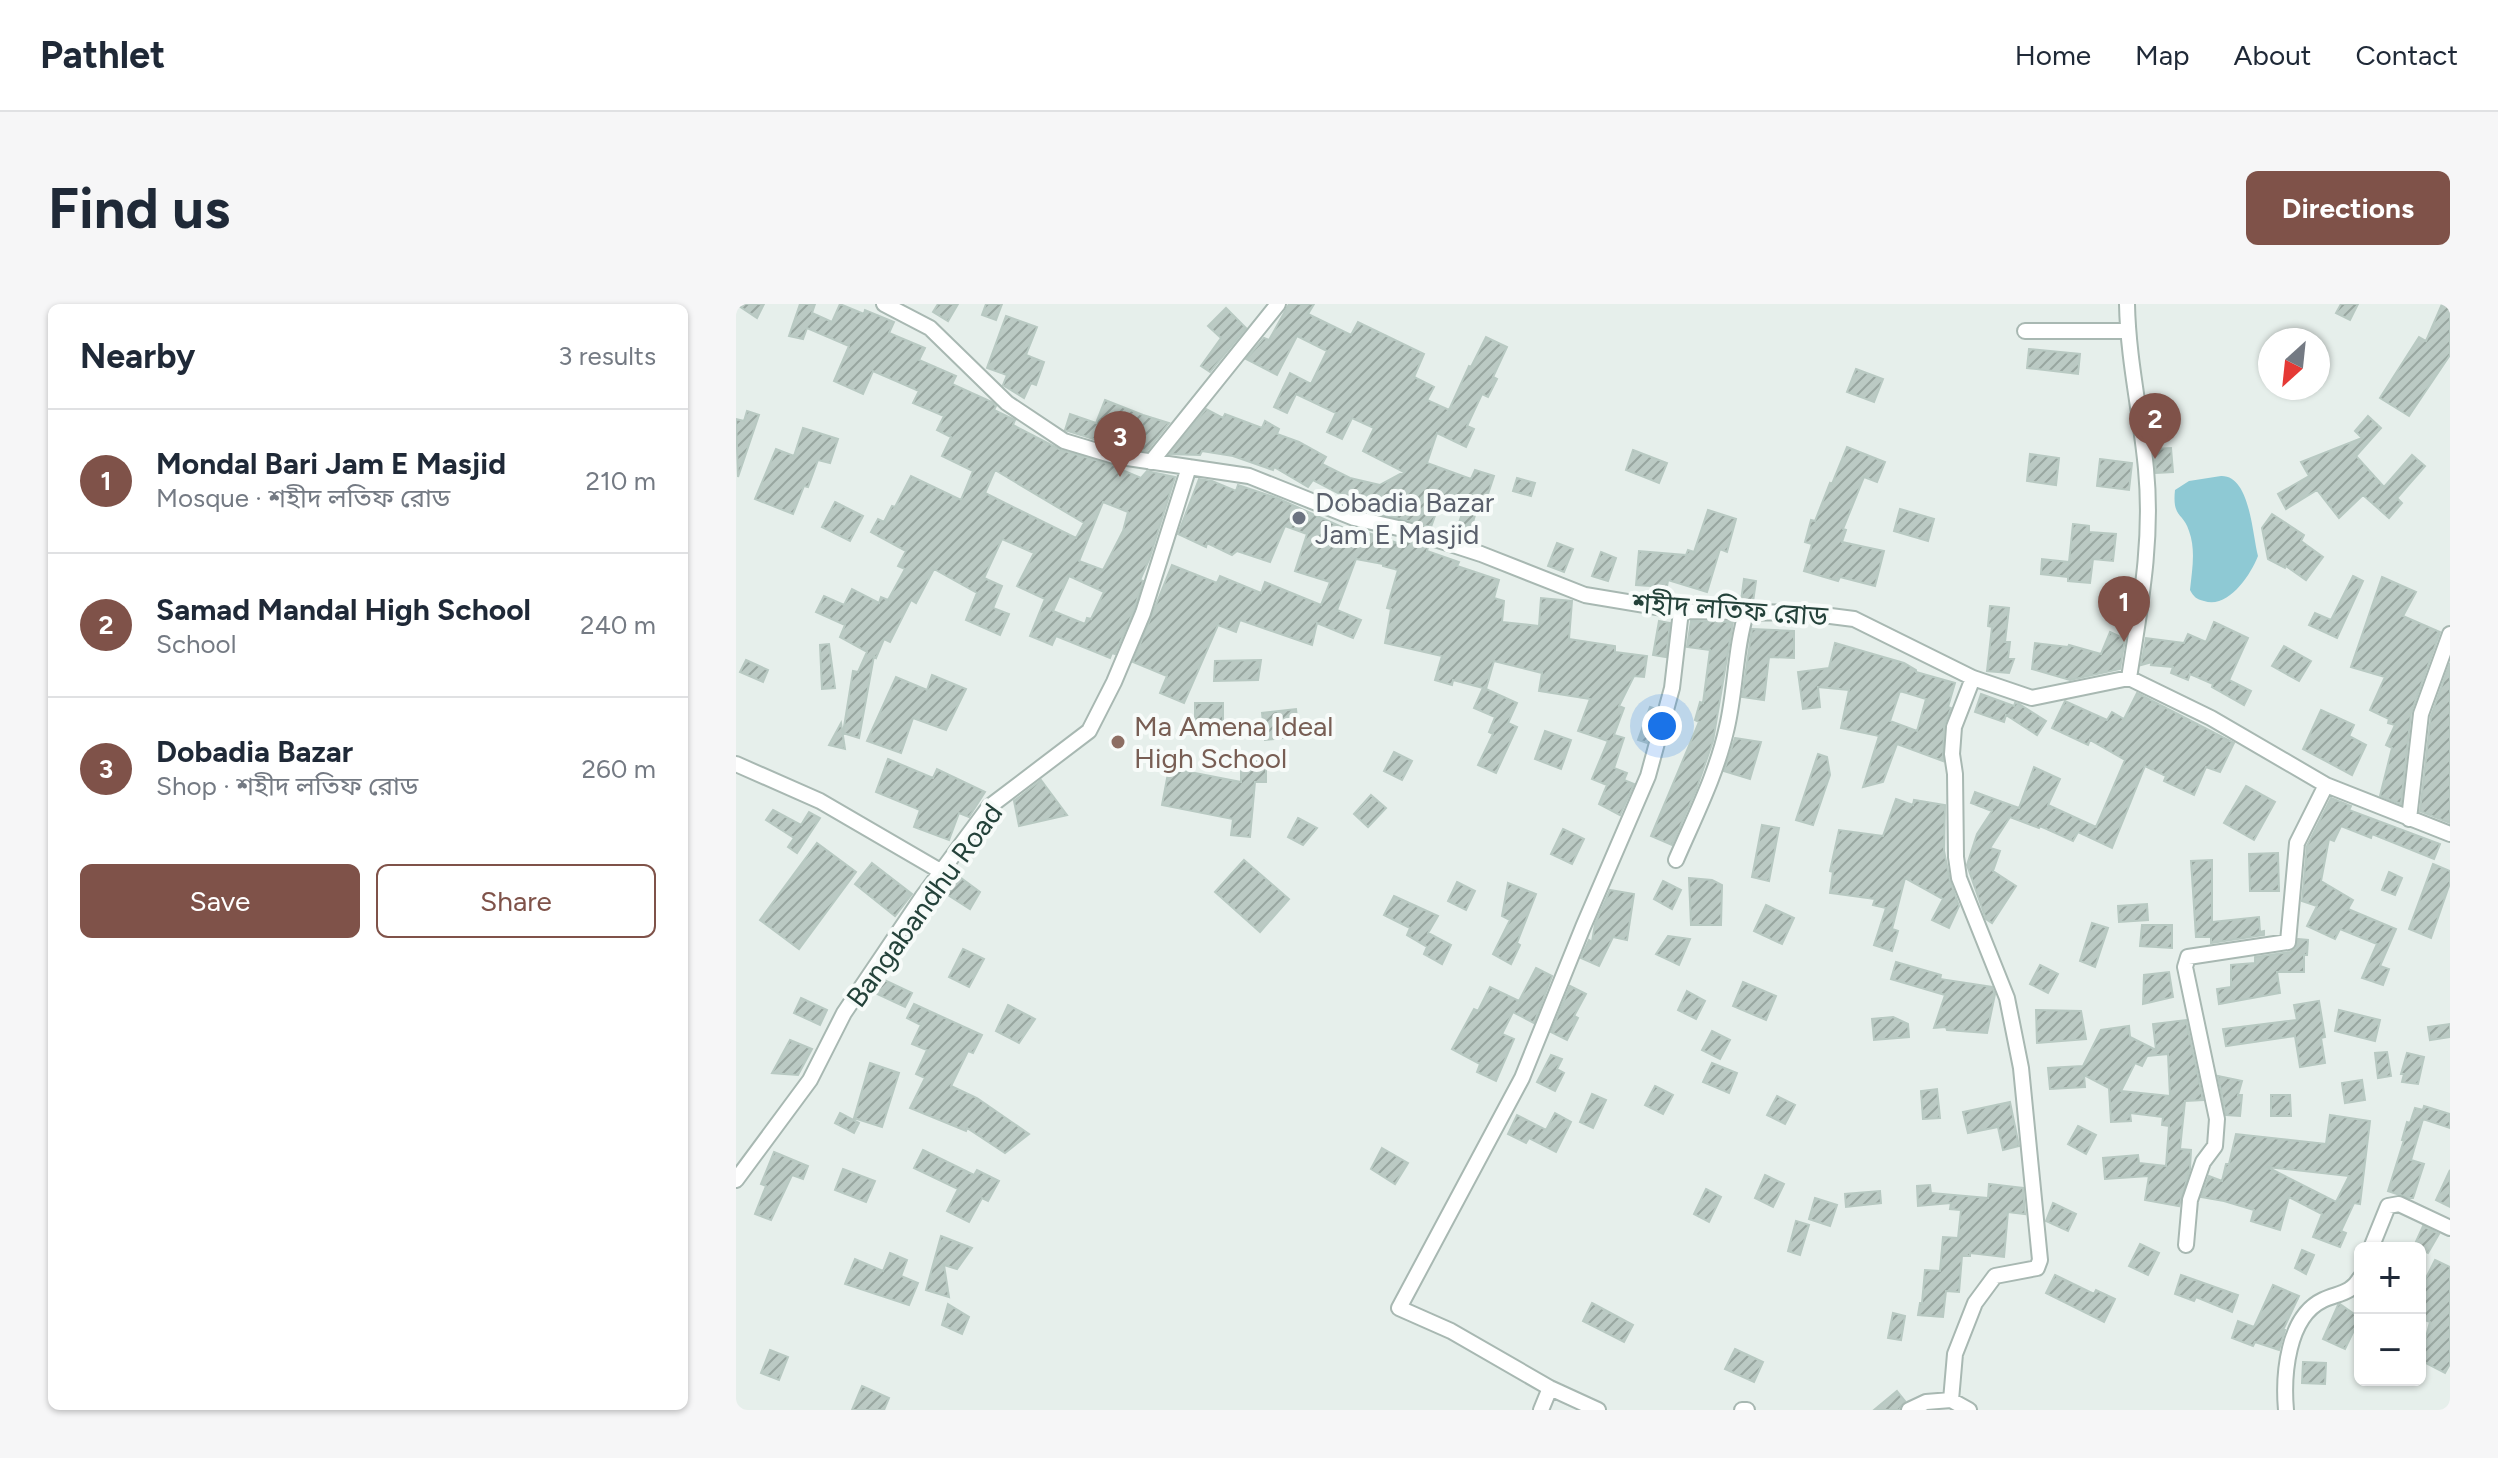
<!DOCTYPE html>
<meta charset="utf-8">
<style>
:root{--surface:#fff;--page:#f6f6f7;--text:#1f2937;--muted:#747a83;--line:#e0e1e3;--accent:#7f5249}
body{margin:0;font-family:Figtree,"Noto Sans Bengali",sans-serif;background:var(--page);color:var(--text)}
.controls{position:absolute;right:24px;bottom:24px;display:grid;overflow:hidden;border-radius:12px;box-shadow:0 2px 6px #0004}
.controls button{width:72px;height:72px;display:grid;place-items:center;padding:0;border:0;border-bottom:2px solid var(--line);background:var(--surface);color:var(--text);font:40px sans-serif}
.compass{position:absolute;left:1522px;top:24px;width:72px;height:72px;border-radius:50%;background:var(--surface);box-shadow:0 2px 6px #0004;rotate:207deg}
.you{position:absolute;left:926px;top:422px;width:28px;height:28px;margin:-20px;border:6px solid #fff;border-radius:50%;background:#1a73e8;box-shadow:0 0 0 12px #1a73e833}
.badge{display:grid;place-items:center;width:52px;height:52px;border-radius:50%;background:var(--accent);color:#fff;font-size:26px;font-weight:700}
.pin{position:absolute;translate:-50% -66px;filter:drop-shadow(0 2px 4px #0008)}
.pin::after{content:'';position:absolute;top:42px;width:28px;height:24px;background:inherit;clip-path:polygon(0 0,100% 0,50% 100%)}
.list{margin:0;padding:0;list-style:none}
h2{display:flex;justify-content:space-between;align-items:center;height:104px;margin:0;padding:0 32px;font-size:34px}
h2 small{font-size:26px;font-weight:400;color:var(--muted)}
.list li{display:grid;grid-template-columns:52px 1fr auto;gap:24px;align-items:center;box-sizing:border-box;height:144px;padding:0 32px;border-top:2px solid var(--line)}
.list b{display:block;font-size:30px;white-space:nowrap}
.list p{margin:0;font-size:26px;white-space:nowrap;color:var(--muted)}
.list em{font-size:26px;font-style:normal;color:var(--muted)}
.actions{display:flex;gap:16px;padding:24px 32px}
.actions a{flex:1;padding:18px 0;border:2px solid var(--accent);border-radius:12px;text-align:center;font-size:28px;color:var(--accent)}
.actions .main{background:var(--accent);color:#fff}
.map{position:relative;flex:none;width:1714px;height:1106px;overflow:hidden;border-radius:12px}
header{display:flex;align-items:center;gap:48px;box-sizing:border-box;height:112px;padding:0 40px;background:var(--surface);border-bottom:2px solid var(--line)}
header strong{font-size:38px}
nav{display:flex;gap:44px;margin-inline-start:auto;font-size:28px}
.intro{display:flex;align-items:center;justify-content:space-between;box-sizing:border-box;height:192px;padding:0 48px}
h1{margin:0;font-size:56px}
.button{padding:20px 36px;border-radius:12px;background:var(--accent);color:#fff;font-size:28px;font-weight:700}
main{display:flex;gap:48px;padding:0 48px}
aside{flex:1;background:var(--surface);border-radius:12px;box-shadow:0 2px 6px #0004}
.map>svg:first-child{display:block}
.water{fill:#8ec9d4}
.building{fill:url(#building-hatch);stroke:#b8c9c2;stroke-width:2;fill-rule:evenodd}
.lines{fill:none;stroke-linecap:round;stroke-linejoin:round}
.minor-casing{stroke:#a8b8b2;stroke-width:18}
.minor{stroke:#fff;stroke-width:14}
.worship-dot{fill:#6b7280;stroke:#f7fbf9;stroke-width:3}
.education-dot{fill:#8d6e63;stroke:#f7fbf9;stroke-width:3}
.labels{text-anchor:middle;stroke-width:8;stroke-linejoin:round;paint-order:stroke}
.worship-label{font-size:28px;fill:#5b616d;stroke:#f7fbf9;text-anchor:start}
.street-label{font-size:28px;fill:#24423a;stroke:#f7fbf9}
.education-label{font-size:28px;fill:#785e54;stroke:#f7fbf9;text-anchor:start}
</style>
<header>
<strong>Pathlet</strong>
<nav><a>Home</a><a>Map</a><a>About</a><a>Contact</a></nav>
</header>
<div class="intro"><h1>Find us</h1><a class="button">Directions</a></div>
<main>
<aside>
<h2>Nearby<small>3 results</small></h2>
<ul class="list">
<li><span class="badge">1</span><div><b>Mondal Bari Jam E Masjid</b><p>Mosque · শহীদ লতিফ রোড</p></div><em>210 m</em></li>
<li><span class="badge">2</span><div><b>Samad Mandal High School</b><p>School</p></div><em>240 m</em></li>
<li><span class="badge">3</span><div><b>Dobadia Bazar</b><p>Shop · শহীদ লতিফ রোড</p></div><em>260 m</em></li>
</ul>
<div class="actions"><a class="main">Save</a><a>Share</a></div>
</aside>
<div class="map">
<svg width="1714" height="1106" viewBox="0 0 1714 1106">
<defs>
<pattern id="building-hatch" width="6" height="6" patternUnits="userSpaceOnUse" patternTransform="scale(2)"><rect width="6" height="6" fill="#bbcac4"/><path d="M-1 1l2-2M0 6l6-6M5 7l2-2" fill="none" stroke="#98a6a0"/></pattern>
</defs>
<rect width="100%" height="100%" fill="#e6efeb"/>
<path class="water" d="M1485 172C1514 171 1516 229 1522 252 1514 272 1492 305 1468 297 1460 295 1458 293 1454 286 1456 266 1460 246 1453 227 1447 208 1436 214 1439 186L1453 177Z"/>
<path class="building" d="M0 0H28L21 14Z
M64 0H79L76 9 96 18 104 0 128 10 129 6 158 18 153 29 189 44 183 56 220 72 216 80 256 98 260 102 258 106 279 116 277 121 325 146 387 164 386 166 405 174 411 167 439 173 413 256 404 276 407 277 398 306 379 350 376 349 374 354 320 332 316 341 294 332 309 295 281 282 298 249 266 235 248 274 266 282 257 304 273 310 264 331 230 316 241 289 198 265 180 299 175 296 154 338 148 335 140 354 138 352 123 434 107 429 117 367 122 368 131 348 104 333 109 321 80 308 88 292 108 301 116 285 143 299 145 293 152 296 169 265 162 262 170 247 135 228 142 215 148 218 156 202 159 203 175 172 225 196 237 167 206 152 215 133 201 126 208 112 177 99 183 87 137 67 127 90 98 77 113 42 71 24 67 35 53 32ZM259 166 348 219 340 234 249 189ZM367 198 392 208 387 227 367 266 343 257ZM333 272 368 288 355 315 351 314 349 320 317 307Z
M202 0H222L212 17 197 8Z
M250 0H266L260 16 246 11Z
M553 0H578L572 10 615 31 622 18 688 50 678 73 698 83 691 96 713 106 733 62 735 63 750 33 771 43 757 73 761 75 752 93 746 90 731 122 738 125 730 143 701 129 691 159 735 175 739 166 758 172 747 205 741 204 734 229 721 225 729 200 706 192 695 223 621 204 604 195V190L577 176 572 183 538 163 537 166 497 152 466 147 464 151 434 150 470 105 487 114 489 110 526 124 529 117 543 125 541 130 563 138 590 153 586 160 614 174 644 181 668 168 627 147 638 124 616 114 606 135 591 128 600 109 579 99 560 90 551 109 538 103 554 69 575 80 591 47 561 32 541 71 510 55 528 34 533 36Z
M1605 0H1622L1614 16 1600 9Z
M1706 0H1714V51L1673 112 1644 94 1683 33 1690 37Z
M490 4 510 24 474 68 465 62 485 34 472 22Z
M270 12 301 23 290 51 308 58 300 81 295 79 288 94 267 81 271 71 251 64Z
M1293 45 1344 50 1342 70 1291 64Z
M1120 65 1147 75 1138 98 1111 88Z
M369 96 407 111 433 119 411 147 380 142 329 126 334 110 360 119Z
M11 107 23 111 2 173 0 115 8 117Z
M1632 112 1645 124 1620 152 1648 183 1676 151 1689 162 1661 194 1666 199 1653 214 1627 191 1603 214 1581 186 1550 205 1542 190 1573 172 1565 158 1626 134 1619 127Z
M67 124 102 135 94 159 82 156 72 183 68 182 57 210 19 195 40 145 58 152Z
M1111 143 1149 158 1141 178 1128 173 1107 225 1110 226 1106 238 1148 247 1139 282 1104 273 1102 277 1068 267 1076 240 1069 238 1075 216 1079 217 1094 179 1096 180Z
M1435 144 1437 168 1420 169 1418 145Z
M897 146 931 159 923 179 890 166Z
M1294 150 1323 154 1320 181 1291 177Z
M1364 155 1396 159 1393 186 1361 182Z
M781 174 799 179 795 192 777 187Z
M463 175 476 177 500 187 502 181 541 194 626 232 627 227 667 241 669 236 692 243 691 247 723 258 721 262 763 276 758 294 768 297 766 318 803 322 805 294 836 297 833 335 879 342V348L911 352 908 373 898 372 883 402 888 404 878 431 888 434 878 464 891 469 888 476 898 480 884 511 863 500 871 481 856 475 872 437 842 427 854 395 803 387 806 369 758 357 750 385 781 399 772 419 781 423 760 469 742 461 757 430 753 428 759 413 738 404 747 384 717 376 716 381 699 376 706 352 649 339 655 305 651 304 662 266 647 262V260L620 255 601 306 625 316 617 334 581 319 576 341 504 316 500 328 482 321 448 399 424 389 431 372 397 358 436 261 481 279 484 272 525 289 529 278 585 301 594 278 559 267 571 230 549 222 534 258 501 247 496 251 471 239 470 243 442 230Z
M99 198 127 212 114 237 86 223Z
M1164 205 1198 215 1192 237 1158 227Z
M972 206 1000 215 991 248 984 245 971 288 932 276 931 283 900 281 903 247 950 251 952 246 958 248Z
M1536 210 1568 231 1565 237 1587 253 1570 276 1550 262 1549 264 1532 255 1526 224Z
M1337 220 1353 222V228L1380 230 1377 257 1357 255 1354 279 1332 277V273L1305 270 1306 255 1333 258Z
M821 239 837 245 828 268 812 262Z
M865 248 880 254 872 277 856 272Z
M1617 272 1627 277 1601 334 1573 321 1579 309 1595 316Z
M1646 273 1680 288 1667 312 1704 328 1675 409 1665 500 1644 492 1656 444 1650 441 1659 421 1652 419 1653 415 1634 406 1649 373 1615 363Z
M1008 275 1020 277 1017 298 1005 297Z
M1254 302 1273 304 1269 338H1274L1272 355H1278L1273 369 1251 367 1256 323 1252 322Z
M923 317 934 319 930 353 917 351Z
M955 317 997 318 977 437 960 486 936 541 915 532 963 418 959 416 964 398 967 399 974 346 951 343Z
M1478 318 1512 334 1493 376 1515 387 1508 401 1476 383 1477 380 1454 370 1452 376 1435 369 1437 363 1415 361 1416 358 1405 361 1410 334 1448 339 1452 330 1470 338Z
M1016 325 1058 327V354L1033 353 1028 396 1006 393Z
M1374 328 1389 335 1384 365 1334 376 1296 365 1299 339 1332 343 1333 341 1365 350Z
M1099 339 1168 359 1180 366V368L1219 379 1212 403 1215 404 1208 422 1207 457 1161 440 1147 478 1127 483 1143 432 1105 424 1113 386 1082 383 1084 403 1067 405 1062 368 1093 364ZM1164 387 1190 395 1181 427 1154 417Z
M93 340 99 384 86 385 84 341Z
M1548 342 1575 357 1563 377 1536 362Z
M10 356 32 366 27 378 4 368Z
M525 356 522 376 478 377 479 357Z
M1714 359V519L1684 507 1695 412Z
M196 371 230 385 210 426 177 414 165 449 131 437 160 373 191 386Z
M1401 389 1498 439 1484 468 1470 463 1458 491 1428 477 1430 472 1409 462 1376 544 1342 528 1337 537 1304 522 1303 524 1274 513 1254 544 1264 547 1257 567 1280 582 1256 619 1250 615 1231 561 1241 530 1256 507 1235 499 1239 488 1283 504 1298 463 1324 475 1312 501 1360 523 1389 456 1354 436 1352 441 1316 424 1329 397 1371 416 1376 408 1388 415Z
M1245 390 1278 402 1279 399 1283 400 1310 417 1301 431 1270 411 1268 418 1239 408Z
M459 399H487V431L459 430Z
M914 403 920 405 911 439 902 436Z
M560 405 563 432 529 436 526 409Z
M1585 406 1618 421 1613 432 1630 441 1616 471 1567 445Z
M105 419 109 445 93 441Z
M809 427 835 436 825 465 799 455Z
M999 434 1025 438 1014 475 988 467Z
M658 448 676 457 666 476 648 467Z
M505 450H530V478H519L514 533 495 531 497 515 426 501 433 464 505 478Z
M1082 450 1091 453 1094 471 1077 521 1060 516Z
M152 455 197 474 201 465 249 488 233 513 223 509 213 536 178 523 184 506 140 488Z
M305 476 331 511 283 522 278 497Z
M1510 482 1539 498 1518 536 1488 519Z
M635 491 650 504 632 523 618 510Z
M1595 494 1615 502 1613 506 1704 540 1698 555 1636 530 1635 534 1605 522 1598 537 1593 535 1585 577 1617 596 1612 605 1660 625 1644 662 1653 665 1647 681 1626 674 1641 640 1604 625 1599 635 1571 622 1581 602 1566 597 1571 542Z
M1160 495 1177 501 1178 496 1209 501 1208 547 1214 577 1223 602 1213 624 1196 616 1207 595 1169 574 1156 625 1162 627 1156 647 1138 641 1150 604 1137 601 1139 595 1094 589 1097 568 1094 567 1103 526 1147 532Z
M37 506 65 521 73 508 84 514 61 549 52 543 58 534 30 516Z
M562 514 581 524 567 541 552 533Z
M1026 521 1043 524 1033 577 1016 573Z
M827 525 848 535 836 560 815 550Z
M81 539 120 568 63 645 24 616Z
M1542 549 1543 587H1514L1513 550Z
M508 556 553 595 524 628 479 588Z
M1476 556V618L1523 613 1524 628 1528 627V631L1475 639V633H1460L1455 557Z
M136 559 176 590 159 612 119 580Z
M1697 560 1714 567V579L1695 634 1673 625Z
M217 568 244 588 234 605 204 586Z
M1653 568 1666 574 1659 591 1646 586Z
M953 574 976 576 986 581 985 621H955Z
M927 577 945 586 936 605 918 595Z
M721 578 739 587 730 606 712 597Z
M772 579 800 590 781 639 784 641 775 660 757 650 774 616 766 612Z
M874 586 898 590 891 636 877 633 863 662 845 654 853 636 856 638 859 620Z
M658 592 702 612 692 629 715 641 706 660 688 650 691 643 671 631 674 624 648 611Z
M1411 600 1412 616 1383 618 1382 602Z
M1030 601 1058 614 1046 640 1018 627Z
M1356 619 1372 624 1359 663 1344 657Z
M1406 621H1436V644L1404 642Z
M932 632 954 635 943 661 920 650Z
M1562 635 1572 636 1571 651H1568V668H1541L1544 689 1483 700 1481 685 1495 683V661L1519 659V653L1554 648 1560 644Z
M227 645 248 655 233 683 213 673Z
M1160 658 1205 671 1204 675 1256 683 1259 690 1251 729 1211 726 1210 723 1198 724 1209 691 1155 675Z
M1304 661 1322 670 1312 689 1294 680Z
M800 664 816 672 798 719 777 708 766 730 778 735 760 777 741 768 744 760 716 745 738 705 742 707 754 683 783 697Z
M1433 668 1437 693 1407 700 1408 671Z
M144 674 176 689 169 703 137 688Z
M1007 678 1040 692 1030 716 997 702Z
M834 682 850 690 838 712 842 714 831 736 815 728Z
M951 687 969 697 960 715 942 706Z
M65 694 91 706 84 721 58 709Z
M1583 697 1589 733 1585 734 1589 759 1564 763 1559 732 1490 742 1487 725 1561 716 1558 701Z
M178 700 246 731 237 749 232 747 215 782 241 794 293 830 269 849 231 824 230 827 174 804 189 774 180 770 191 746 176 740 185 721 171 714Z
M272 701 299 715 283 739 260 727Z
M1300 706 1345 707 1350 735 1301 739Z
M1603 706 1644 716 1639 737 1599 727Z
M1157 713 1172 720 1173 733 1138 736 1136 715Z
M1450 716 1467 796 1449 797 1444 845 1455 846 1454 865 1443 902 1409 896 1413 872 1369 875 1367 854 1402 851 1403 859 1430 862 1433 822 1426 821 1427 813 1394 809 1395 817 1375 818 1373 784 1348 771 1349 783 1314 785 1312 764 1347 762 1365 726 1393 722 1394 733 1420 746 1417 720ZM1432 750 1434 792 1385 787 1399 759 1406 762 1411 752Z
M1714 720V733L1694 736 1692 723Z
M976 727 994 736 984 755 966 746Z
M54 736 76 745 62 771 36 769Z
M1651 748 1655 772 1642 774 1639 749Z
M1671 749 1688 753 1682 780 1666 778 1668 770H1665Z
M815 751 826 755 821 765 828 769 819 787 801 778Z
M134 759 163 769 146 823 118 814Z
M976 759 1001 769 993 789 967 778Z
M1482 772 1506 777 1502 791H1506L1504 812 1490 811Z
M1626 776 1629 796 1609 799 1606 779Z
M919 782 937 791 927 810 909 801Z
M1201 785 1204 814 1187 815 1185 787Z
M856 790 870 796 857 824 844 818Z
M1535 791H1554L1555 812H1535Z
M1041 792 1059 801 1049 820 1031 811Z
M1274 798 1283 842 1267 846 1262 823 1232 829 1227 808Z
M1688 802 1714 810V824L1687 815 1675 856 1688 860 1677 894H1673L1652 887 1668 836H1666L1671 818 1674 819 1679 804 1687 806Z
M104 809 123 819 118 829 99 819Z
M819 809 835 818 820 848 793 834 790 839 772 830 781 811 810 826Z
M1594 811 1634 817 1624 900 1618 899 1605 927 1610 929 1604 943 1577 933 1586 910 1553 893 1544 926 1515 917 1518 906 1488 897 1465 893 1473 872 1486 877 1490 860H1493L1500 830 1590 840ZM1531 863 1613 872 1600 898Z
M1342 822 1360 831 1350 850 1332 840Z
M646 844 672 859 659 880 635 865Z
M187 846 238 871 241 866 263 877 252 897 246 894 233 918 211 907 222 885 178 864Z
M38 848 72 862 67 875 56 871 35 916 19 910 30 882 25 880Z
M107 865 139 877 130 898 99 886Z
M1714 866V903L1700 896Z
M1029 871 1048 880 1037 903 1019 894Z
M1253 880 1287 884 1289 910 1272 908 1268 953 1234 949V952H1226L1223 988 1210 987 1207 1013 1182 1011 1184 999H1186L1189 966 1204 967 1207 933 1222 934 1225 906 1214 905 1215 899 1182 902 1181 882 1194 881 1195 889 1252 894Z
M970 885 985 893 973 918 958 910Z
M1144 887 1145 899 1110 903 1109 890Z
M1079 894 1101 901 1094 922 1073 915Z
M1317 899 1340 910 1332 927 1310 917Z
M1060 917 1073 921 1064 951 1052 947Z
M1687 922 1703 930 1692 949 1678 942Z
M205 932 236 944 221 965 208 961 213 993 190 986Z
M1404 940 1423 949 1412 971 1393 962Z
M1566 946 1578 951 1570 970 1559 964Z
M154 949 171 956 165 972 182 979 173 1001 109 980 119 955 147 967Z
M1699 956 1714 963V1060L1709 1069 1684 1056 1694 1018 1684 1014V986Z
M1319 971 1358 990 1360 986 1379 995 1368 1018 1310 989Z
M1445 971 1502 991 1496 1008 1460 993 1458 997 1439 990Z
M1537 981 1563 992 1547 1026H1549L1543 1046 1519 1038 1517 1042 1496 1034 1502 1017 1518 1023Z
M856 999 897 1021 888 1038 847 1017Z
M212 1000 233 1013 226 1030 206 1021Z
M1604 1000 1624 1014 1609 1045 1587 1035 1602 1001Z
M1157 1009 1169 1012 1165 1036 1152 1034Z
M999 1045 1027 1058 1018 1078 989 1065Z
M34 1046 52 1053 43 1076 25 1069Z
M1567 1058 1590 1059 1589 1080 1566 1079Z
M126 1082 153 1094 148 1106H116Z
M1161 1087 1169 1097 1163 1106H1138Z"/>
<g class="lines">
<defs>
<path id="minor" d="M148 0 194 24 271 99 328 137 378 152 513 172 618 214 671 226 745 250 849 291 945 307 1071 309 1118 315 1237 374 1296 394 1393 374 1475 414 1590 481 1714 530
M1391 0C1392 56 1405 110 1410 165 1417 238 1404 303 1393 374
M1289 27H1391
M415 158 542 0
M0 460 84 497 206 568
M1673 515 1685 410 1714 330
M940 556C959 512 981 469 991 423 1000 384 999 344 1011 306
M0 876 74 776 108 709 187 592 253 503 353 427 378 378 407 309 453 163
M1450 941 1454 896 1467 858 1479 842 1481 815 1449 663 1452 653 1552 638 1561 539 1590 481
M1635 944 1652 902 1663 900 1714 924
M805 1106 814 1084
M862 1106 814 1084 715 1027 663 1004 786 774 847 623 912 472 936 384 945 307
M1006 1106H1011
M1173 1106 1190 1098 1215 1096
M1233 1106 1215 1096 1219 1050 1239 999 1259 972 1301 964 1304 956 1285 764 1271 694 1223 574 1220 553 1219 470 1216 450 1218 423 1237 374
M1550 1106C1547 1072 1551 1013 1587 996 1602 989 1615 990 1624 974"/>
</defs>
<use href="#minor" class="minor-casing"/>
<use href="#minor" class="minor"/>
</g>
<circle class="worship-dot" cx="563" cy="214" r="8"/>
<circle class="education-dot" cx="382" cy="438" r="8"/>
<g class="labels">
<g class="worship-label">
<text x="579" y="208">Dobadia Bazar<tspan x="579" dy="32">Jam E Masjid</tspan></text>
</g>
<g class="street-label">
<text transform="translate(994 305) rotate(4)" y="10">শহীদ লতিফ রোড</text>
<text transform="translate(188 601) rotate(-54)" y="10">Bangabandhu Road</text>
</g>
<g class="education-label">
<text x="398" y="432">Ma Amena Ideal<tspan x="398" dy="32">High School</tspan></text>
</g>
</g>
</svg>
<div class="controls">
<button>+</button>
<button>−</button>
</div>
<svg class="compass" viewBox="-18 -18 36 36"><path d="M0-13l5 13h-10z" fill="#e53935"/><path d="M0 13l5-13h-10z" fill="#747a83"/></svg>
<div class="you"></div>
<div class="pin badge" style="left:1388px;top:338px">1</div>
<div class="pin badge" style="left:1419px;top:155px">2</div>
<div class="pin badge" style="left:384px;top:173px">3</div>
</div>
</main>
